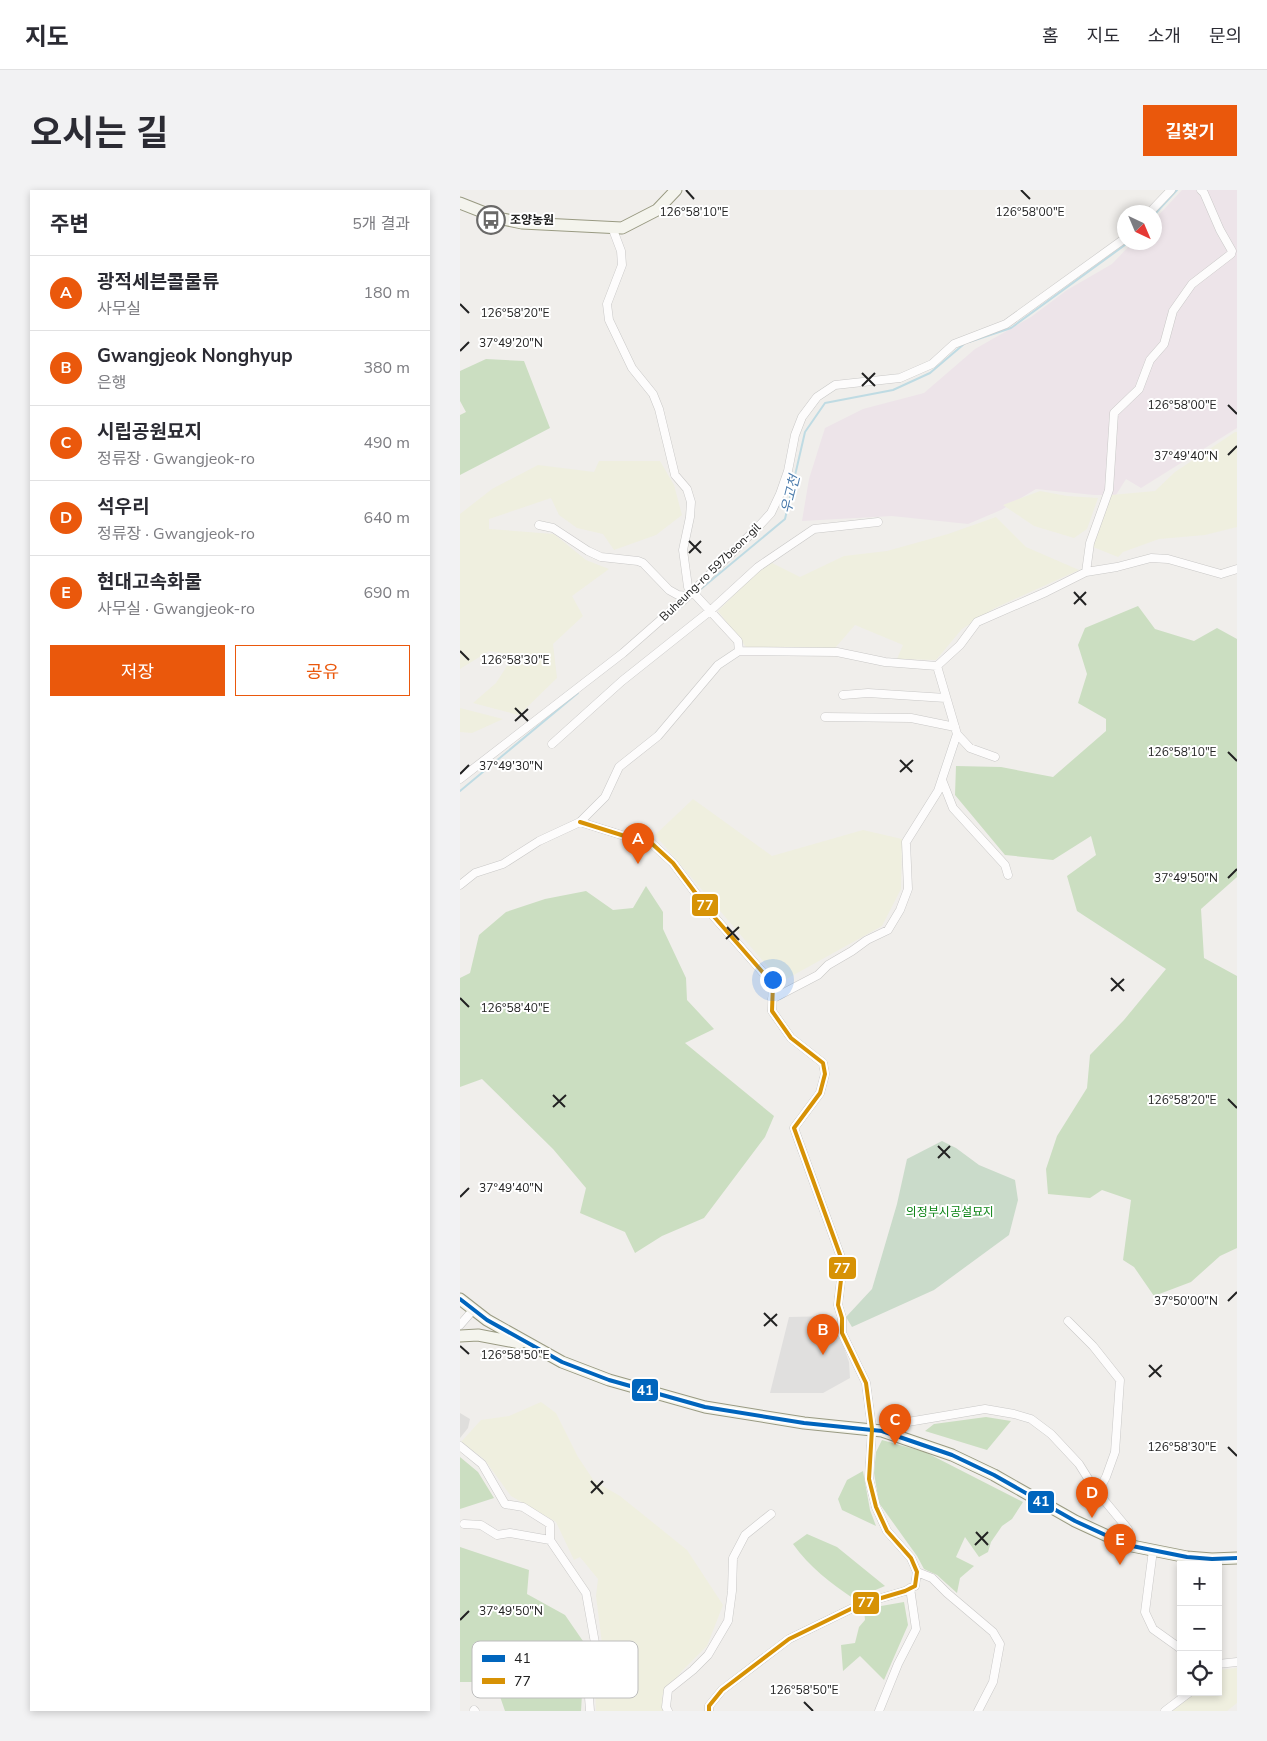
<!DOCTYPE html>
<html lang="ko">
<meta charset="utf-8">
<style>
:root{--surface:#fff;--page:#f2f2f3;--text:#2b2b33;--muted:#7c7c81;--line:#e1e1e2;--accent:#ea580c}
body{margin:0;font-family:"Nunito Sans","Noto Sans KR",sans-serif;background:var(--page);color:var(--text)}
.controls{position:absolute;right:15px;bottom:15px;display:grid;overflow:hidden;border-radius:0px;box-shadow:0 2px 8px #0003}
.controls button{width:45px;height:45px;display:grid;place-items:center;padding:0;border:0;border-bottom:1px solid var(--line);background:var(--surface);color:var(--text);font:25px sans-serif}
.compass{position:absolute;left:657px;top:15px;width:45px;height:45px;border-radius:50%;background:var(--surface);box-shadow:0 2px 8px #0003;rotate:136deg}
.you{position:absolute;left:312px;top:789px;width:18px;height:18px;margin:-12px;border:4px solid #fff;border-radius:50%;background:#1a73e8;box-shadow:0 0 0 8px #1a73e833}
.badge{display:grid;place-items:center;width:32px;height:32px;border-radius:50%;background:var(--accent);color:#fff;font-size:16px;font-weight:700}
.pin{position:absolute;translate:-50% -41px;filter:drop-shadow(0 1px 2px #0008)}
.pin::after{content:'';position:absolute;top:26px;width:18px;height:15px;background:inherit;clip-path:polygon(0 0,100% 0,50% 100%)}
.list{margin:0;padding:0;list-style:none}
h2{display:flex;justify-content:space-between;align-items:center;height:65px;margin:0;padding:0 20px;font-size:21px}
h2 small{font-size:16px;font-weight:400;color:var(--muted)}
.list li{display:grid;grid-template-columns:32px 1fr auto;gap:15px;align-items:center;box-sizing:border-box;height:75px;padding:0 20px;border-top:1px solid var(--line)}
.list b{display:block;font-size:19px;white-space:nowrap}
.list p{margin:0;font-size:16px;white-space:nowrap;color:var(--muted)}
.list em{font-size:16px;font-style:normal;color:var(--muted)}
.actions{display:flex;gap:10px;padding:15px 20px}
.actions a{flex:1;padding:11px 0;border:1px solid var(--accent);border-radius:0px;text-align:center;font-size:18px;color:var(--accent)}
.actions .main{background:var(--accent);color:#fff}
.icon{flex:none;width:28px;height:28px;fill:none;stroke:currentColor;stroke-width:2;stroke-linecap:round;stroke-linejoin:round}
.map{position:relative;flex:none;width:777px;height:1521px;overflow:hidden;border-radius:0px}
header{display:flex;align-items:center;gap:30px;box-sizing:border-box;height:70px;padding:0 25px;background:var(--surface);border-bottom:1px solid var(--line)}
header strong{font-size:24px}
nav{display:flex;gap:28px;margin-inline-start:auto;font-size:18px}
.intro{display:flex;align-items:center;justify-content:space-between;box-sizing:border-box;height:120px;padding:0 30px}
h1{margin:0;font-size:35px}
.button{padding:12px 22px;border-radius:0px;background:var(--accent);color:#fff;font-size:18px;font-weight:700}
main{display:flex;gap:30px;padding:0 30px}
aside{flex:1;background:var(--surface);border-radius:0px;box-shadow:0 2px 8px #0003}
.map>svg:first-child{display:block}
.residential{fill:#dfdedc}
.industrial{fill:#ede4e9}
.farmland{fill:#efefdf}
.forest{fill:#cbdec1}
.cemetery{fill:#cadbca}
.parking{fill:#e0dfde}
.lines{fill:none;stroke-linecap:round;stroke-linejoin:round}
.stream{stroke:#bfdbe3;stroke-width:2}
.street-casing{stroke:#c9c8c7;stroke-width:9}
.secondary-casing{stroke:#999a82;stroke-width:13}
.street{stroke:#fdfcfc;stroke-width:8}
.secondary{stroke:#f4f4ed;stroke-width:11}
.bus-1-casing{stroke:#fff;stroke-width:8}
.bus-2-casing{stroke:#fff;stroke-width:8}
.bus-1{stroke:#0065bd;stroke-width:4}
.bus-2{stroke:#d79205;stroke-width:4}
.ticks{fill:none;stroke:#222;stroke-width:2}
.labels{text-anchor:middle;stroke-width:4;stroke-linejoin:round;paint-order:stroke}
.poi-label{font-size:12px;font-weight:bold;fill:#222;stroke:#fff;text-anchor:start}
.street-label{font-size:12px;fill:#222;stroke:#fff}
.park-label{font-size:12px;fill:#0c8416;stroke:#fff}
.water-label{font-size:14px;font-style:italic;fill:#4a7aab;stroke:#fff}
.key{fill:#fff;stroke:#bdbdbd;stroke-width:1}
.key-label{font-size:14px;fill:#222}
.ticks-label{font-size:12px;text-anchor:middle;fill:#222;stroke:#fff;stroke-width:4;stroke-linejoin:round;paint-order:stroke}
.line-badge{stroke:#fff;stroke-width:2}
.badge-label{font-size:14px;text-anchor:middle;font-weight:bold;fill:#fff}
</style>
<header>
<strong>지도</strong>
<nav><a>홈</a><a>지도</a><a>소개</a><a>문의</a></nav>
</header>
<div class="intro"><h1>오시는 길</h1><a class="button">길찾기</a></div>
<main>
<aside>
<h2>주변<small>5개 결과</small></h2>
<ul class="list">
<li><span class="badge">A</span><div><b>광적세븐콜물류</b><p>사무실</p></div><em>180 m</em></li>
<li><span class="badge">B</span><div><b>Gwangjeok Nonghyup</b><p>은행</p></div><em>380 m</em></li>
<li><span class="badge">C</span><div><b>시립공원묘지</b><p>정류장 · Gwangjeok-ro</p></div><em>490 m</em></li>
<li><span class="badge">D</span><div><b>석우리</b><p>정류장 · Gwangjeok-ro</p></div><em>640 m</em></li>
<li><span class="badge">E</span><div><b>현대고속화물</b><p>사무실 · Gwangjeok-ro</p></div><em>690 m</em></li>
</ul>
<div class="actions"><a class="main">저장</a><a>공유</a></div>
</aside>
<div class="map">
<svg width="777" height="1521" viewBox="0 0 777 1521">
<rect width="100%" height="100%" fill="#f0eeeb"/>
<path class="residential" d="M0 1223 10 1229 8 1238 0 1248Z"/>
<path class="industrial" d="M722 0H777V238L681 298 666 289 656 305H634L576 299 541 320 508 334 432 326 342 331 349 289 365 238 403 219 464 203 515 159 571 127 607 100 652 74 672 53 694 52 695 29Z"/>
<path class="farmland" d="M775 242H777V337L745 345 699 349 663 362 658 367 633 357 651 305 695 301 715 282Z
M139 271H200L214 295 222 325 196 345 154 360 143 344 117 338 99 325 91 308 29 329V339L94 344 126 370 149 379 112 406 123 426 93 454 97 488 59 525 13 513 36 493 54 465 29 461 0 479V324L32 299 78 275 134 282Z
M580 301 607 306 638 308 627 339 614 348 574 336 543 315Z
M536 327 566 357 619 380 535 418 502 439 476 470 437 469 443 455 395 435 375 458 286 457 258 421 308 371 340 387 384 366 427 361 488 344Z
M0 518 43 529 12 543 0 542Z
M233 609 312 666 403 640 442 649 441 699 422 736 321 792 195 645Z
M81 1212 96 1223 118 1267 134 1291 160 1306 227 1360 263 1415 247 1456 221 1482 202 1506 206 1521H136L135 1491 143 1462 136 1406 138 1389 120 1367 114 1370 96 1332 51 1306 24 1269 1 1252 21 1230 49 1226Z
M777 1478V1513L767 1521H712L733 1505 735 1502H758V1480Z"/>
<path class="forest" d="M26 169 64 171 90 238 0 285V225L6 222 0 211V181Z
M678 416 695 439 734 451 757 438 777 449V687L741 719 744 768 777 786V1058L760 1066 731 1092 694 1106 674 1077 663 1070 671 1010 642 1000 630 1008 588 1004 586 979 597 946 627 898 630 865 664 830 706 779 617 721 607 686 636 665 631 646 593 670 545 665 495 605 496 576 541 577 593 587 646 541V529L618 513 627 484 618 455 625 438Z
M186 696 203 722V739L226 788 227 810 254 839 225 853 314 926 305 947 244 1028 202 1046 175 1063 165 1042 120 1023 126 998 93 959 22 889 0 897V788L10 783 19 745 46 722 85 709 126 701 153 720 173 718Z
M526 1227 551 1231 527 1260 465 1241 474 1234Z
M422 1250 465 1262 563 1312 552 1329 542 1336 531 1352 528 1362 519 1367 505 1347 496 1367 514 1376 500 1388 497 1403 477 1385 464 1379 457 1366 419 1313 414 1283 416 1262Z
M0 1267 18 1282 34 1308 0 1319Z
M403 1281 410 1320 416 1336 382 1320 378 1309 387 1290Z
M347 1344 377 1357 425 1396 394 1409C371 1393 349 1377 333 1354Z
M0 1357 69 1380 67 1404 105 1425 125 1454 121 1521H45L35 1492H0Z
M444 1412 448 1435 424 1490 400 1466 383 1481 381 1455 395 1453 399 1437 405 1430 404 1419Z"/>
<path class="cemetery" d="M482 951 496 958 519 975 555 990 558 1010 549 1045 474 1100 392 1137 386 1127 412 1099 437 1014 447 969Z"/>
<path class="parking" d="M373 1126 389 1172 390 1188 363 1203H310L329 1127Z"/>
<g class="lines">
<path class="stream" d="M694 25 717 0
M509 152 551 138 669 52
M236 403 325 329 345 242 365 213 433 200 470 183 504 154
M0 601 118 503"/>
<defs>
<path id="street" d="M741 0 744 3 760 40 772 61 771 64
M690 22 711 0
M152 37 161 61 162 75 147 114 149 130 172 178 193 204 199 219 215 285 227 299 231 312 230 327 223 360 228 397 278 451 279 461
M79 335 93 338 128 361 141 367 178 371 183 373 209 400 218 405 228 406
M626 382 630 353 649 300 654 223 679 199 690 170 704 154 713 121 732 94 771 64
M477 476 500 455 517 432 586 402 626 382 657 377 691 368 708 369 761 384 777 379
M383 505 408 503 486 508
M365 527 451 528 495 537
M497 544 510 558 535 567
M92 554 162 491 250 421 298 377 354 339 418 332
M0 589 163 463 228 406 299 336 311 323 320 304 328 281 335 245 342 227 357 207 375 195 440 188 472 174 494 154 546 134 664 49
M482 590 493 618 545 675 548 685
M120 632 171 648 188 650 213 673 249 721 313 794 312 821 331 848 363 873 365 884 360 903 334 938 383 1073 378 1115 382 1128V1143L406 1193 412 1239 409 1289 416 1317 427 1341 451 1368 457 1382 455 1396 445 1401 401 1414 329 1449 262 1500 249 1516V1521
M0 695 15 683 43 674 79 651 120 632 145 607 159 577 198 546 258 475 279 461 377 462 425 472 477 476 497 544 478 601 446 652 448 699 440 720 428 740 407 750 392 761 368 775 358 785 312 809
M608 1131 633 1156 660 1190 655 1262 646 1287 638 1302
M0 1135 13 1120
M422 1241 436 1234 525 1219 554 1224 571 1229 591 1244 619 1274 634 1298 668 1339 669 1355
M0 1256 22 1274 45 1314 63 1317 90 1334V1350L126 1403 135 1453 127 1479 130 1521
M4 1334 21 1335 37 1345 50 1343 90 1350
M693 1360 685 1422 693 1439 721 1459
M457 1382 472 1388 487 1403 533 1442 540 1454 533 1492 518 1521
M758 1474 777 1472
M14 1520 15 1521
M208 1521 206 1517 208 1500 233 1480 248 1465 268 1431 272 1401 273 1368 285 1345 311 1324
M419 1521 438 1474 456 1439 450 1398
M705 1521 730 1502"/>
<path id="secondary" d="M0 13 38 28 62 33 162 38 197 20 216 0
M0 1109 27 1130 102 1172 149 1190 245 1217 344 1233 422 1241 492 1265 534 1285 615 1331 667 1355 727 1367 752 1369 777 1368
M0 1146 18 1145 60 1153"/>
</defs>
<use href="#street" class="street-casing"/>
<use href="#secondary" class="secondary-casing"/>
<use href="#street" class="street"/>
<use href="#secondary" class="secondary"/>
<defs>
<path id="bus-1" d="M0 1109 27 1130 102 1172 149 1190 245 1217 344 1233 422 1241 492 1265 534 1285 615 1331 667 1355 727 1367 752 1369 777 1368"/>
<path id="bus-2" d="M120 632 171 648 188 650 213 673 249 721 313 794 312 821 331 848 363 873 365 884 360 903 334 938 383 1073 378 1115 382 1128V1143L406 1193 412 1239 409 1289 416 1317 427 1341 451 1368 457 1382 455 1396 445 1401 401 1414 329 1449 262 1500 249 1516V1521"/>
</defs>
<use href="#bus-1" class="bus-1-casing"/>
<use href="#bus-2" class="bus-2-casing"/>
<use href="#bus-1" class="bus-1"/>
<use href="#bus-2" class="bus-2"/>
</g>
<path class="ticks" d="M226 0 234 9M561 0 570 9M0 114 9 123M0 161 9 152M402 183 415 196M402 196 415 183M768 215 777 224M768 265 777 256M229 351 241 363M229 363 241 351M614 402 626 415M614 414 626 402M0 461 9 470M55 518 68 531M55 531 68 519M768 562 777 571M440 570 452 582M440 582 453 570M0 584 9 575M768 688 777 679M267 737 279 750M266 749 279 737M651 788 664 801M651 801 664 789M0 808 9 817M93 905 105 917M768 909 777 918M93 917 106 905M478 956 490 968M478 968 490 956M0 1007 9 998M768 1111 777 1102M304 1123 317 1136M304 1136 317 1124M0 1156 9 1164M689 1175 701 1187M689 1187 702 1175M768 1257 777 1266M131 1291 143 1304M131 1303 143 1291M516 1342 528 1355M515 1355 528 1342M0 1430 9 1421M344 1512 353 1521"/>
<defs>
<symbol id="bus-ring" viewBox="-11 -11 22 22"><circle r="9.5" fill="#fff" stroke="#6a6968" stroke-width="1.5"/><path d="M-5-6H5V4H4V6H2V4H-2V6H-4V4H-5ZM-3.5-4V0h7V-4ZM-3.5 1.2v1.5H-2V1.2ZM2 1.2v1.5H3.5V1.2Z" fill="#6a6968"/></symbol>
</defs>
<g fill-rule="evenodd">
<use href="#bus-ring" x="15" y="14" width="32" height="32"/>
</g>
<g class="labels">
<g class="poi-label">
<text x="50" y="34">조양농원</text>
</g>
<g class="street-label">
<text transform="translate(250 382) rotate(-44)" y="4">Buheung-ro 597beon-gil</text>
</g>
<g class="park-label">
<text x="490" y="1026">의정부시공설묘지</text>
</g>
<g class="water-label">
<text transform="translate(330 304) rotate(-76)" y="5">우고천</text>
</g>
</g>
<rect x="12" y="1451" width="166" height="57" rx="8" class="key"/>
<rect x="22" y="1465" width="23" height="7" fill="#0065bd"/>
<rect x="22" y="1488" width="23" height="6" fill="#d79205"/>
<g class="key-label">
<text x="54" y="1473">41</text>
<text x="54" y="1496">77</text>
</g>
<g class="ticks-label">
<text x="234" y="26">126°58'10"E</text>
<text x="570" y="26">126°58'00"E</text>
<text x="55" y="127">126°58'20"E</text>
<text x="51" y="157">37°49'20"N</text>
<text x="722" y="219">126°58'00"E</text>
<text x="726" y="270">37°49'40"N</text>
<text x="55" y="474">126°58'30"E</text>
<text x="722" y="566">126°58'10"E</text>
<text x="51" y="580">37°49'30"N</text>
<text x="726" y="692">37°49'50"N</text>
<text x="55" y="822">126°58'40"E</text>
<text x="722" y="914">126°58'20"E</text>
<text x="51" y="1002">37°49'40"N</text>
<text x="726" y="1115">37°50'00"N</text>
<text x="55" y="1169">126°58'50"E</text>
<text x="722" y="1261">126°58'30"E</text>
<text x="51" y="1425">37°49'50"N</text>
<text x="344" y="1504">126°58'50"E</text>
</g>
<g class="line-badge">
<rect x="231" y="703" width="28" height="24" rx="5" fill="#d79205"/>
<rect x="368" y="1066" width="29" height="24" rx="5" fill="#d79205"/>
<rect x="171" y="1188" width="28" height="24" rx="5" fill="#0065bd"/>
<rect x="567" y="1300" width="28" height="24" rx="5" fill="#0065bd"/>
<rect x="392" y="1401" width="28" height="24" rx="5" fill="#d79205"/>
</g>
<g class="badge-label">
<text x="245" y="720">77</text>
<text x="382" y="1083">77</text>
<text x="185" y="1205">41</text>
<text x="581" y="1316">41</text>
<text x="406" y="1417">77</text>
</g>
</svg>
<div class="controls">
<button>+</button>
<button>−</button>
<button><svg class="icon" aria-label="locate" viewBox="0 0 24 24"><circle cx="12" cy="12" r="6"/><path d="M12 2v4M12 18v4M2 12h4M18 12h4"/></svg></button>
</div>
<svg class="compass" viewBox="-18 -18 36 36"><path d="M0-13l5 13h-10z" fill="#e53935"/><path d="M0 13l5-13h-10z" fill="#7c7c81"/></svg>
<div class="you"></div>
<div class="pin badge" style="left:178px;top:674px">A</div>
<div class="pin badge" style="left:363px;top:1165px">B</div>
<div class="pin badge" style="left:435px;top:1255px">C</div>
<div class="pin badge" style="left:632px;top:1328px">D</div>
<div class="pin badge" style="left:660px;top:1375px">E</div>
</div>
</main>
